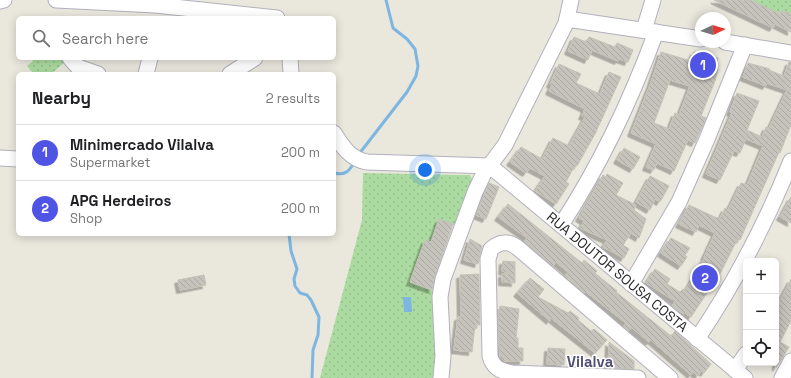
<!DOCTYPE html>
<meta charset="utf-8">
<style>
:root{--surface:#fff;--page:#f6f6f6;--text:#202124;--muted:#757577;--line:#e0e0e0;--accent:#4f54e5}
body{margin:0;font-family:"Space Grotesk",sans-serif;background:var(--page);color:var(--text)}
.controls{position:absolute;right:12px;bottom:12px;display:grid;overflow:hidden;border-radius:6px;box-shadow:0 2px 10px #0003}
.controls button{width:36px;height:36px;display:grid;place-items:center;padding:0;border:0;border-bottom:1px solid var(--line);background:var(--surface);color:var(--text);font:20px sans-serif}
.compass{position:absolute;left:695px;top:12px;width:36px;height:36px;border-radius:50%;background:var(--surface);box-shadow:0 2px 10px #0003;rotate:86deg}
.you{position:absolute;left:425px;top:170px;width:14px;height:14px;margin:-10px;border:3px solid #fff;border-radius:50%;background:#1a73e8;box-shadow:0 0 0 6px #1a73e833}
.badge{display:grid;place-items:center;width:26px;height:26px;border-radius:50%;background:var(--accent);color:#fff;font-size:13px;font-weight:700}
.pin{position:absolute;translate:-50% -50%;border:2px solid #fff;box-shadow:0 1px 4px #0006}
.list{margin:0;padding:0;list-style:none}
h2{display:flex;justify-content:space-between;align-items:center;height:52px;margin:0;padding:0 16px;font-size:17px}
h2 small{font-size:13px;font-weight:400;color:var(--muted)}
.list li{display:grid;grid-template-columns:26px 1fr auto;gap:12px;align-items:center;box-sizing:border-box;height:56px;padding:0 16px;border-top:1px solid var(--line)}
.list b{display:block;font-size:15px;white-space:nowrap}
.list p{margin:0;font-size:13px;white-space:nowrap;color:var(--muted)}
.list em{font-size:13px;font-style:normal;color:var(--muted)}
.icon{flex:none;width:22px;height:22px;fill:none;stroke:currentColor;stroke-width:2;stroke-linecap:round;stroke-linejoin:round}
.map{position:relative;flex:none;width:791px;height:378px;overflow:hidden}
.search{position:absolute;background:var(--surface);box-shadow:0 2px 10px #0003;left:16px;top:16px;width:320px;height:44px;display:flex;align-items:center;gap:10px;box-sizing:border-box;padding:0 14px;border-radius:6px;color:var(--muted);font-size:15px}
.panel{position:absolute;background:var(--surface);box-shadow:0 2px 10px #0003;left:16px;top:72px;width:320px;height:164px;border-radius:6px}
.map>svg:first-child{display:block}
.green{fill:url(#green-dots)}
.water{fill:#7cb6e1}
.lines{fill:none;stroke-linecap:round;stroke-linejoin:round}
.stream{stroke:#7cb6e1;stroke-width:3}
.building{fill:url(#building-back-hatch);stroke:#c5c3b7;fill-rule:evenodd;filter:url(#shadow)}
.minor-casing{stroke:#b1b1bc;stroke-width:17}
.minor{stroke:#fff;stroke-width:15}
.labels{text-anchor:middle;stroke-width:3;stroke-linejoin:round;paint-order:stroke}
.street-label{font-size:14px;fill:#2a2a2a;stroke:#fff}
.neighbourhood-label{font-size:15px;font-weight:bold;fill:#4f5075;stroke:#fff}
</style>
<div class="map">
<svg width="791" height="378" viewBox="0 0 791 378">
<defs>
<pattern id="green-dots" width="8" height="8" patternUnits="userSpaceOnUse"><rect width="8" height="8" fill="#abdba0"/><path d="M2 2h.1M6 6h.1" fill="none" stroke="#93bc8a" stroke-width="1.8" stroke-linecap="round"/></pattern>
<pattern id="building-back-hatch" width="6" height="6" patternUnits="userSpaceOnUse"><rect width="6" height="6" fill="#c6c3bd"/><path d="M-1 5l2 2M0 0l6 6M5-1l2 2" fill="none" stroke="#aaa8a3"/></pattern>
<filter id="shadow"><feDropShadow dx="-3.5" dy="3.5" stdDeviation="0" flood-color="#0004"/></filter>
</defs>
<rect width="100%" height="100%" fill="#eae7dd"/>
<path class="green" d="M751 0H791V14L782 10 780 14Z
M31 58H60L64 63 51 74H34L27 66 33 61Z
M363 173 463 175H470L473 181 457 226 439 220 431 242 425 240 410 282 434 291 437 324 435 378H320L362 220Z"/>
<path class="water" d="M403 297H411L412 312H404Z"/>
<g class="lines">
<path class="stream" d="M359 154 407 92 416 76 418 66 415 49 407 39 393 28 386 0
M334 173C345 176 349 171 354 163
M289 234 291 251 297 269 294 279 295 286 300 293 307 295 311 300 319 317 318 335 313 350 312 378"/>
</g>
<path class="building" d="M714 0H751L780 14 782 10 791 14V32L775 24 773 28Z
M574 37 586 42 589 37 615 47 617 43 633 50 628 62 619 59 618 61 592 50 588 60 568 51Z
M661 52 691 61 694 52 718 58 715 68 718 69 715 81 701 116 706 118 695 143 688 140 674 171 657 163 654 170 646 167 656 144 631 133 650 85ZM670 80 690 86 679 115 675 113 669 129 654 123Z
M789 62H791V125L780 153 779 152 740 240 738 238 721 272 691 317 685 313 684 314 672 306 675 301 646 283 655 269 670 279 667 284 680 292 683 289 685 291 705 257H704L715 233 699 225 696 232 679 224 689 205 717 218 718 217 720 218 725 208 728 210 741 183 747 185 763 146 746 139 740 153 734 151 720 180 706 174 732 113 730 112 737 93 759 101 747 130 762 137 766 127 769 128 787 90 767 83 766 86 743 77 748 63 770 69 769 70 784 76Z
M559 64 581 74 576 83 600 94 609 72 621 77 595 134 577 166 575 165 566 182 569 184 556 204 535 191 545 176 530 168 526 173 510 162 521 147 542 159 553 138 569 146 585 117 582 116 585 109 549 91 552 85 550 84Z
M624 148 640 157 633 169 617 160Z
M607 174 623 183 616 195 636 205 634 210 646 219 639 238 631 233 623 245 629 249 624 258 603 247 607 240 580 228 584 221 579 218 603 175 606 177Z
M650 176 669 186 660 202 655 199 650 210 636 202Z
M489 183 499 187 486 219 476 215Z
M791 197V223L780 217Z
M508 204 582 263 584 260 597 271 595 273 617 291 616 292 671 336 675 331 711 364 704 373 701 371 698 376 693 372 691 375 651 340 649 342 632 328 629 331 623 326 626 323 586 292 585 293 565 276 568 272 556 262 553 266 524 241 527 238 498 217Z
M439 219 453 224 435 276 432 290 410 282 425 240 431 242Z
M671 238 690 248 685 255 687 257 681 266 661 253Z
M470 239 482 246 478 264 464 260Z
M503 261 515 262V283L502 282V274H511L502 271Z
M479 274 480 325H475L472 352 454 350 458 317H461L460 275Z
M204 275 206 285 180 290 178 280Z
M530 278 544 289 538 297 568 313 570 311 579 318 578 320 591 331 594 329 607 340 595 353 551 318 550 321 517 293Z
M791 279V321L780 342 789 347 776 368V308Z
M500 306 519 309 516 338H518V348H523V361H504L500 357 498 320Z
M609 342 634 361V369L608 368Z
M548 348 565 349 564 365 547 364Z"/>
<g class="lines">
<defs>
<g id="minor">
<path d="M56 0 155 5 277 18"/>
<path d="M0 1 4 0"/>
<path d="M567 19 701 39"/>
<path d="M644 30 653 0"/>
<path d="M725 42 791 53"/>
<path d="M70 58 78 67 98 74"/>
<path d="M290 58 291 74"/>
<path d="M146 74 150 58"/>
<path d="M230 74 255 58"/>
<path id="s1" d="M334 133C342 146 350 159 367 162L490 166 745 378"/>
<path d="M0 158 18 159"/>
<path d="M561 225C601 164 631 100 656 32"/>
<path d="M631 284 679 202 707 139 745 45"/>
<path d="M697 339C736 281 765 226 791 161"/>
<path d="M735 370 746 354"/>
<path d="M441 378 443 356 440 297 443 279 475 192 484 173 505 145 566 23 571 0"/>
<path d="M638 378 512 373C500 371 493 368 490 356L488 259 491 249C500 241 509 241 518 248L670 378"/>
<path d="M782 378 791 361"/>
</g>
</defs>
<use href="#minor" class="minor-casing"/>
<use href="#minor" class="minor"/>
</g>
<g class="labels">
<g class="street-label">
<text dy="5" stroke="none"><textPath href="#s1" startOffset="334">RUA DOUTOR SOUSA COSTA</textPath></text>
</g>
<g class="neighbourhood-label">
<text x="590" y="367">Vilalva</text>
</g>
</g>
</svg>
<div class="controls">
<button>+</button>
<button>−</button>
<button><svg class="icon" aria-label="locate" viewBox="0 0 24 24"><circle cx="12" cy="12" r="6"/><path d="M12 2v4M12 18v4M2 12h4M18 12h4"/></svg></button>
</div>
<svg class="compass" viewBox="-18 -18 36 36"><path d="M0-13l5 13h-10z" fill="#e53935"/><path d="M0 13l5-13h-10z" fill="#757577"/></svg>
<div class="you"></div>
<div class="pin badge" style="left:703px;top:65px">1</div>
<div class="pin badge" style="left:705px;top:278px">2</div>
<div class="search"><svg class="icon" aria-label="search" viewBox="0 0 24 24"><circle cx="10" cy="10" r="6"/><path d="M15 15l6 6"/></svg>Search here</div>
<section class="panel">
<h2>Nearby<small>2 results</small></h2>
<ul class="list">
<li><span class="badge">1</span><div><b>Minimercado Vilalva</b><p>Supermarket</p></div><em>200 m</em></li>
<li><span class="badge">2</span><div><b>APG Herdeiros</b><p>Shop</p></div><em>200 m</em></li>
</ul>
</section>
</div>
